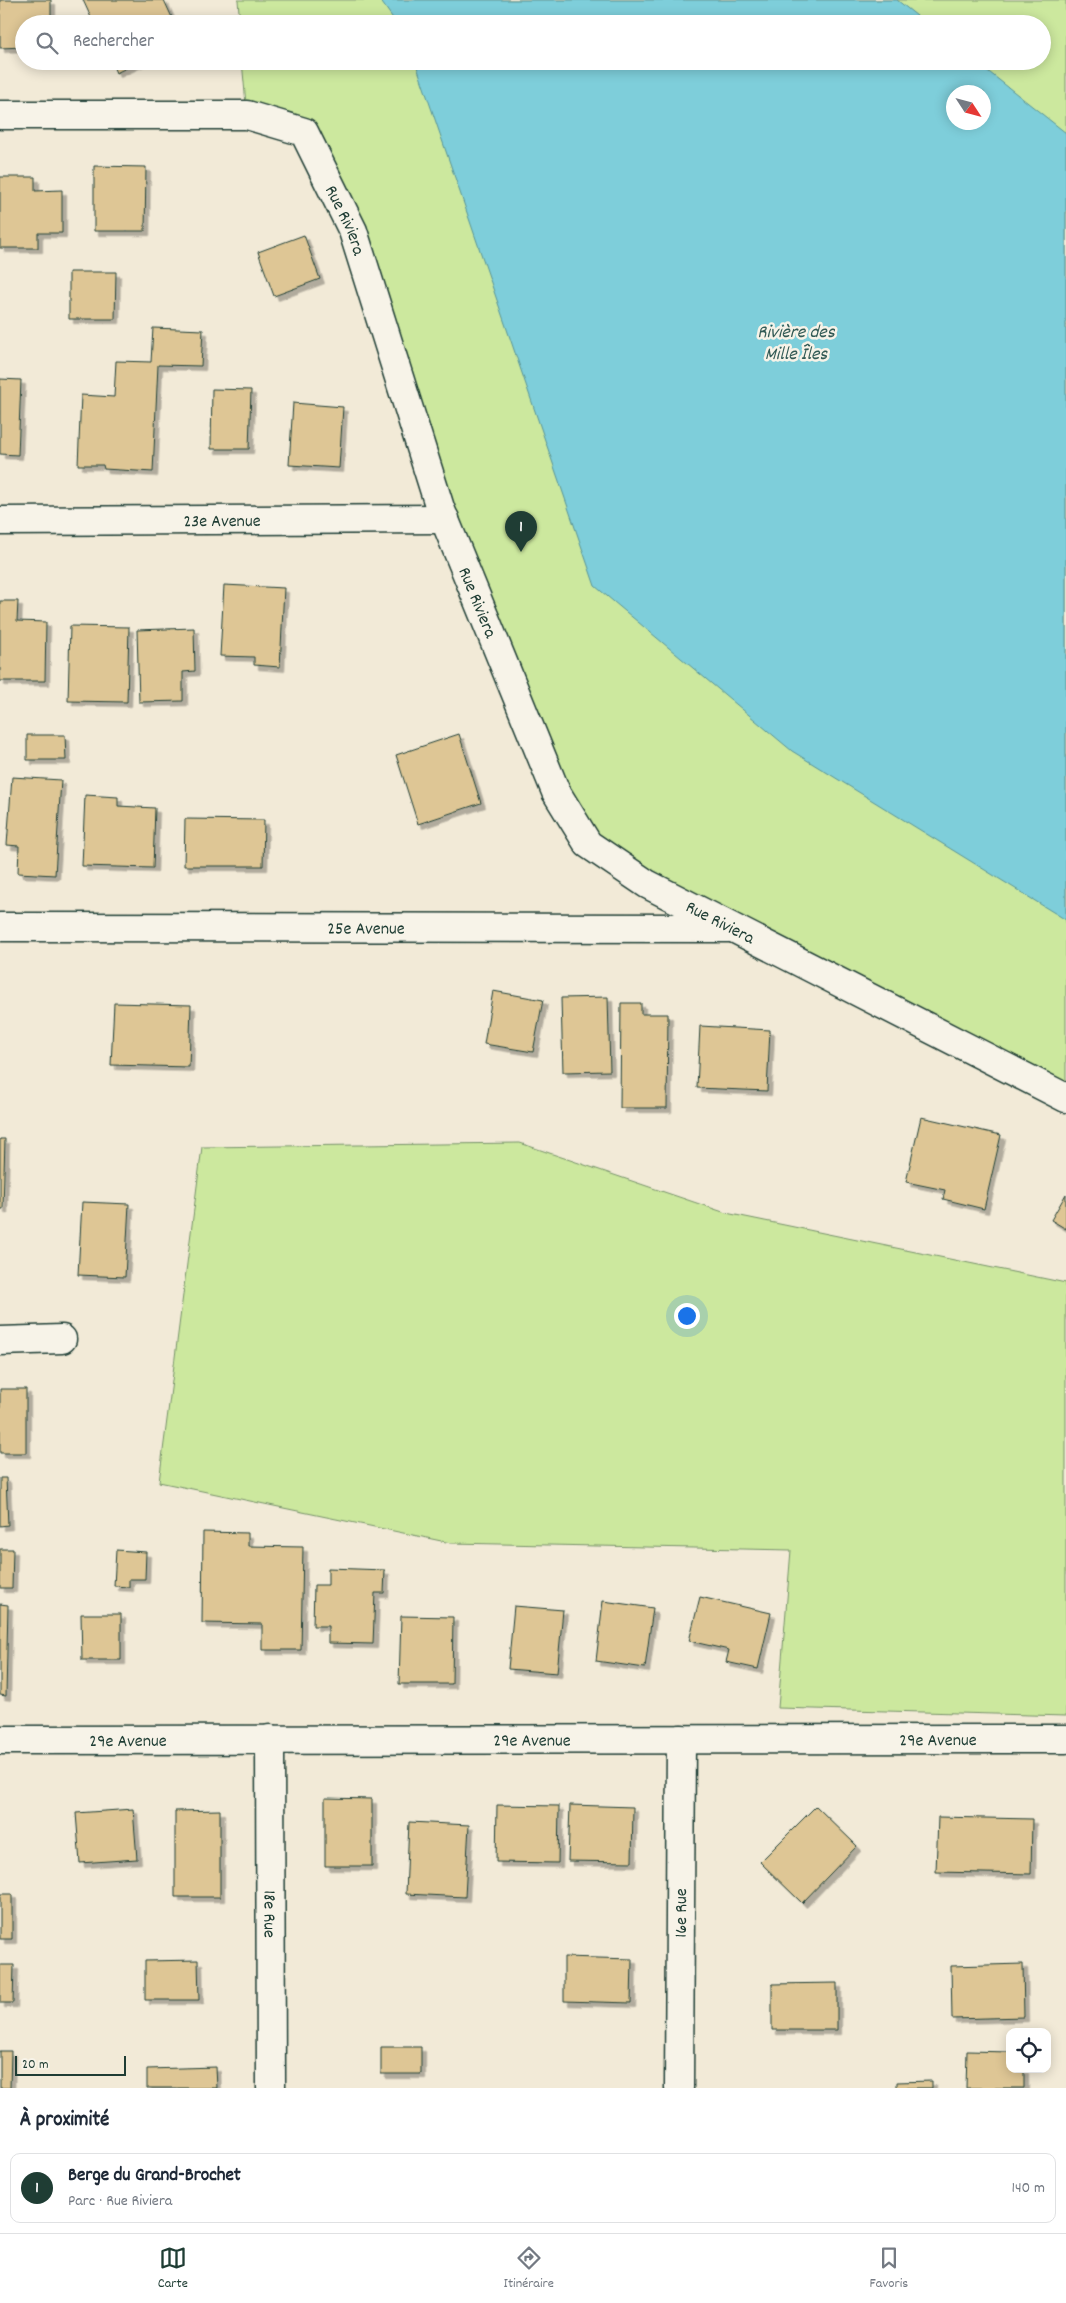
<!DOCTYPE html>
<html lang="fr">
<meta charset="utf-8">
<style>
:root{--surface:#fff;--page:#f2f2f3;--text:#1f2937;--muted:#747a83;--line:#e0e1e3;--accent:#1f3d34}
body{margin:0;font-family:Dekko,sans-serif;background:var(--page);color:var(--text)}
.controls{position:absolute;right:15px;bottom:15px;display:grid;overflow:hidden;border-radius:10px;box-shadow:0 2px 12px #0003}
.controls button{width:45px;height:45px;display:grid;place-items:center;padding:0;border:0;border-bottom:1px solid var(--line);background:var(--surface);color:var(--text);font:25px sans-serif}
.compass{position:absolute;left:946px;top:85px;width:45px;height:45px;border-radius:50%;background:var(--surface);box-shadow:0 2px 12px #0003;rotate:126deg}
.scale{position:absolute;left:15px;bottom:12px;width:111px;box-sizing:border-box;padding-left:5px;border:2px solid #1f3d34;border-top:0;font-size:14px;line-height:18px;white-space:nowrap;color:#1f3d34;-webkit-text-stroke:4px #f7f3e8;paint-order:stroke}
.you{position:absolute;left:686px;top:1315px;width:18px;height:18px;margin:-12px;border:4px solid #fff;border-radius:50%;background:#1a73e8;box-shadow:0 0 0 8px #1a73e833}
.badge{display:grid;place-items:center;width:32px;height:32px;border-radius:50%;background:var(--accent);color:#fff;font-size:16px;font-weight:700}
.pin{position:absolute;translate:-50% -41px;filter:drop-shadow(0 1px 2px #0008)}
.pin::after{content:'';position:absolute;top:26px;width:18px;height:15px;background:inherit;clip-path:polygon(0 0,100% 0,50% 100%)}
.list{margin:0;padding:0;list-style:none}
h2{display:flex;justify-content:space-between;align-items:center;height:65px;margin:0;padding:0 20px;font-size:21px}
h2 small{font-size:16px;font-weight:400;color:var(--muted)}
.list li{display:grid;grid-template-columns:32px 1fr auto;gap:15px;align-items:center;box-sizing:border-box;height:70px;margin:0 10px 10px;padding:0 10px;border:1px solid var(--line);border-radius:10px}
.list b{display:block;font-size:19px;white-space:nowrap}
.list p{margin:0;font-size:16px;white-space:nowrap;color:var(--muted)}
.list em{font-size:16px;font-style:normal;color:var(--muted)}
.icon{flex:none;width:28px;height:28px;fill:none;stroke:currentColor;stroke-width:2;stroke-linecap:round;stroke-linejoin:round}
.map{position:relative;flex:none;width:1066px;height:2088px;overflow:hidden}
.search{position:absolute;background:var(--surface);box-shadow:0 2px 12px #0003;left:15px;right:15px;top:15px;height:55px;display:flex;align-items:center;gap:12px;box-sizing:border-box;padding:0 18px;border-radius:28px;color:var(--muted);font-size:19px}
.sheet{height:145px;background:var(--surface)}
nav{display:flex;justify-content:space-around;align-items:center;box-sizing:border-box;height:70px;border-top:1px solid var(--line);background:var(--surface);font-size:14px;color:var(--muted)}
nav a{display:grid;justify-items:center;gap:2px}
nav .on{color:var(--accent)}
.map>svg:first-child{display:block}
.green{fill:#cce89e;stroke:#769269;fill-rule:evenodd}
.water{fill:#7eceda;stroke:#589498;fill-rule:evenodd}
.building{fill:#dec695;stroke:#1f3d34;filter:url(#shadow)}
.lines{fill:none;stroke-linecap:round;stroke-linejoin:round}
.street-casing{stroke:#1f3d34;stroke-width:31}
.street{stroke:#f7f3e8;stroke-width:28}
.labels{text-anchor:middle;stroke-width:5;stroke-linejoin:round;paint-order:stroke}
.street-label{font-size:18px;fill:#1f3d34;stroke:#f7f3e8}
.water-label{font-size:19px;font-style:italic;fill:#325a55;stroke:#f7f3e8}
</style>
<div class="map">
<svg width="1066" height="2088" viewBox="0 0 1066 2088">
<defs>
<filter id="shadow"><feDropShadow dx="4.5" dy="4.5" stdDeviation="0" flood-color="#0004"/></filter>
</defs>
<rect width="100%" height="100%" fill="#f2ead7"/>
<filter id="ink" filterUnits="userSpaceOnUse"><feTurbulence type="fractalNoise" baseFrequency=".02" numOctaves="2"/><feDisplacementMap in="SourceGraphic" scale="10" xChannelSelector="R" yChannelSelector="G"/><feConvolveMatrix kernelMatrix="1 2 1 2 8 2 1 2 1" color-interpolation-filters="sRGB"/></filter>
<g filter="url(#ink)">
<path class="green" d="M238 0H1066V1098L588 844 304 132 247 115 242 61H1042V24H240ZM954 92H984V122H954Z
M520 1143 726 1213 1066 1283V1716L778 1708 791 1550 451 1543 159 1482 202 1147Z"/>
<path class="water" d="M380 0H897L927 24H397Z
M415 61H975L1066 133V920L792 751 595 586ZM954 92H984V122H954Z"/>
<path class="building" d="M0 0H51V24H24V47L0 48Z
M83 0H164L175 24H94Z
M111 61H141L116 73Z
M94 166 146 167 145 231H94Z
M0 177H35V191L62 190V233H38V248H0Z
M304 235 320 279 274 296 258 252Z
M69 272H116L115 319H69Z
M153 328 203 330 201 366 158 365 153 472 104 469 103 465H78L81 395 114 397 116 361 151 362Z
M0 379 21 380 18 455 0 454Z
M212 389 251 390 249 449H211Z
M293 403 343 407 339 468 289 465Z
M224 585 284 588 280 667 254 665V657L220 656Z
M0 601H18L17 621 46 622 45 681H0Z
M70 626 129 627 127 702 68 701Z
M194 628 195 671 183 672V701L139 702 137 630Z
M459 734 481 803 418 824 396 755Z
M27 735H65L66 760H27Z
M12 777 61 780 55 875 18 873 19 846 7 845Z
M85 795 118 797V806L155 808 153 868 82 866Z
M185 819 264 820 263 866H184Z
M493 991 543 1000 533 1052 484 1044Z
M608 997 610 1071 563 1072 561 998Z
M114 1003 191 1005 189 1067 111 1065Z
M621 1003H641V1014H668L667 1108H620Z
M700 1026 770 1030 767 1091 697 1088Z
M921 1117 1001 1135 984 1209 943 1199 945 1190 906 1182Z
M0 1139H5L3 1209H0Z
M1066 1194V1229L1051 1220Z
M82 1202 129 1204 125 1277 78 1275Z
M0 1389H26V1453H0Z
M0 1478H6L8 1525 0 1526Z
M203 1532 248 1533V1546L303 1547 301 1650H262V1624L202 1623Z
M0 1549H13L12 1588H0Z
M116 1550 146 1552 145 1579H129V1587L114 1586Z
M328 1568 385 1570 384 1593H375L373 1644 328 1643V1626H313L314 1585H328Z
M700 1597 771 1613 758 1669 726 1662 729 1650 689 1641Z
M603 1601 653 1608 645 1668 596 1661Z
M0 1604 8 1605 6 1696 0 1695Z
M514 1606 563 1610 557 1673 508 1669Z
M81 1614H121V1660H82Z
M401 1616 453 1617 452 1684H399Z
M325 1798 372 1799V1866H325Z
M497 1805 559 1806 558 1863 496 1862Z
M570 1805 633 1807 632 1862 568 1861Z
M816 1806 857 1846 802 1903 760 1862Z
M133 1809 137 1859 80 1863 76 1813Z
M220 1810V1897H175V1811Z
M938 1817 1032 1819 1031 1874 936 1872Z
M409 1822 469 1825 465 1897 406 1894Z
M0 1894H12V1939H0Z
M564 1957 632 1959 631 2003 564 2001Z
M198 1960 199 2000H145V1961Z
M1023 1964 1024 2017 952 2019 951 1966Z
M0 1965H14L13 2003H0Z
M837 1983V2030H772V1984Z
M381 2047H421V2074H381Z
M0 2051H11L10 2088H0Z
M967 2051 1010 2052V2069H1024V2088H966Z
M216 2067 217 2088H147V2069Z
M932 2081V2088H897V2082Z"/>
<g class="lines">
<defs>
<g id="street">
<path id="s1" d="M0 115H247L304 132 353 231 440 508 556 792 588 844 647 884 1066 1098"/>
<path id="s2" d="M0 521 445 519"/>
<path id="s3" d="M0 927 728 928"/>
<path d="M0 1341 62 1339"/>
<path id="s4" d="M270 1739 271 2088"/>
<path id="s5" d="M0 1740 1066 1739"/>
<path id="s6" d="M679 2088 681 1739"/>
</g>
</defs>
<use href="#street" class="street-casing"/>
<use href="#street" class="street"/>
</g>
</g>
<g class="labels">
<g class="street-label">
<text dy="6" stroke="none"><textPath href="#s1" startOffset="404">Rue Riviera</textPath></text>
<text dy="6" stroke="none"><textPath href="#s2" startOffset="222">23e Avenue</textPath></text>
<text dy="6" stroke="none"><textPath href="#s1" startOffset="809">Rue Riviera</textPath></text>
<text dy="6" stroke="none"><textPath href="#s1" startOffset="1229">Rue Riviera</textPath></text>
<text dy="6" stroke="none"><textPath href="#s3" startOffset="366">25e Avenue</textPath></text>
<text dy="6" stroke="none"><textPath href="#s5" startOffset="532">29e Avenue</textPath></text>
<text dy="6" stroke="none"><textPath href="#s5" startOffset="938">29e Avenue</textPath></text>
<text dy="6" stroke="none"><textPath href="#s5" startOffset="128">29e Avenue</textPath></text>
<text dy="6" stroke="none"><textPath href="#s6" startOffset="175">16e Rue</textPath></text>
<text dy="6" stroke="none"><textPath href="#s4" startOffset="175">18e Rue</textPath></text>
</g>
<g class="water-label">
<text x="796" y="337">Rivière des<tspan x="796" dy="22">Mille Îles</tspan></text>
</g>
</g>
</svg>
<div class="controls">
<button><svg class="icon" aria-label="locate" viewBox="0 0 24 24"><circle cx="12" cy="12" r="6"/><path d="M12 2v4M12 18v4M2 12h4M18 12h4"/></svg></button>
</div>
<svg class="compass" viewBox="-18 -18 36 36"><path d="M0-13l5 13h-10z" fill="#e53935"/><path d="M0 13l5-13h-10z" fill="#747a83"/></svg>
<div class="scale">20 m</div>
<div class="you"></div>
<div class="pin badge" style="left:521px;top:552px">1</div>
<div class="search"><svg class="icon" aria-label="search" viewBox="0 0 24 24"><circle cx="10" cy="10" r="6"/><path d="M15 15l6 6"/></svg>Rechercher</div>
</div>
<section class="sheet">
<h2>À proximité<small></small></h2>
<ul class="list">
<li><span class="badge">1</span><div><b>Berge du Grand-Brochet</b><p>Parc · Rue Riviera</p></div><em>140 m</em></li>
</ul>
</section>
<nav>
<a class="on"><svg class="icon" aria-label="map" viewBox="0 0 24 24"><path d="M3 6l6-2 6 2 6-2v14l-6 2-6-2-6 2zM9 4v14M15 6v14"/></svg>Carte</a>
<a><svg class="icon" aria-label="directions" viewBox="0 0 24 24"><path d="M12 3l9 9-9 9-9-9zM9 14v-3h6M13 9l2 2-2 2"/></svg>Itinéraire</a>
<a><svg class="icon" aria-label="saved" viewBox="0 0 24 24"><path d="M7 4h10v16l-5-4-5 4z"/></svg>Favoris</a>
</nav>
